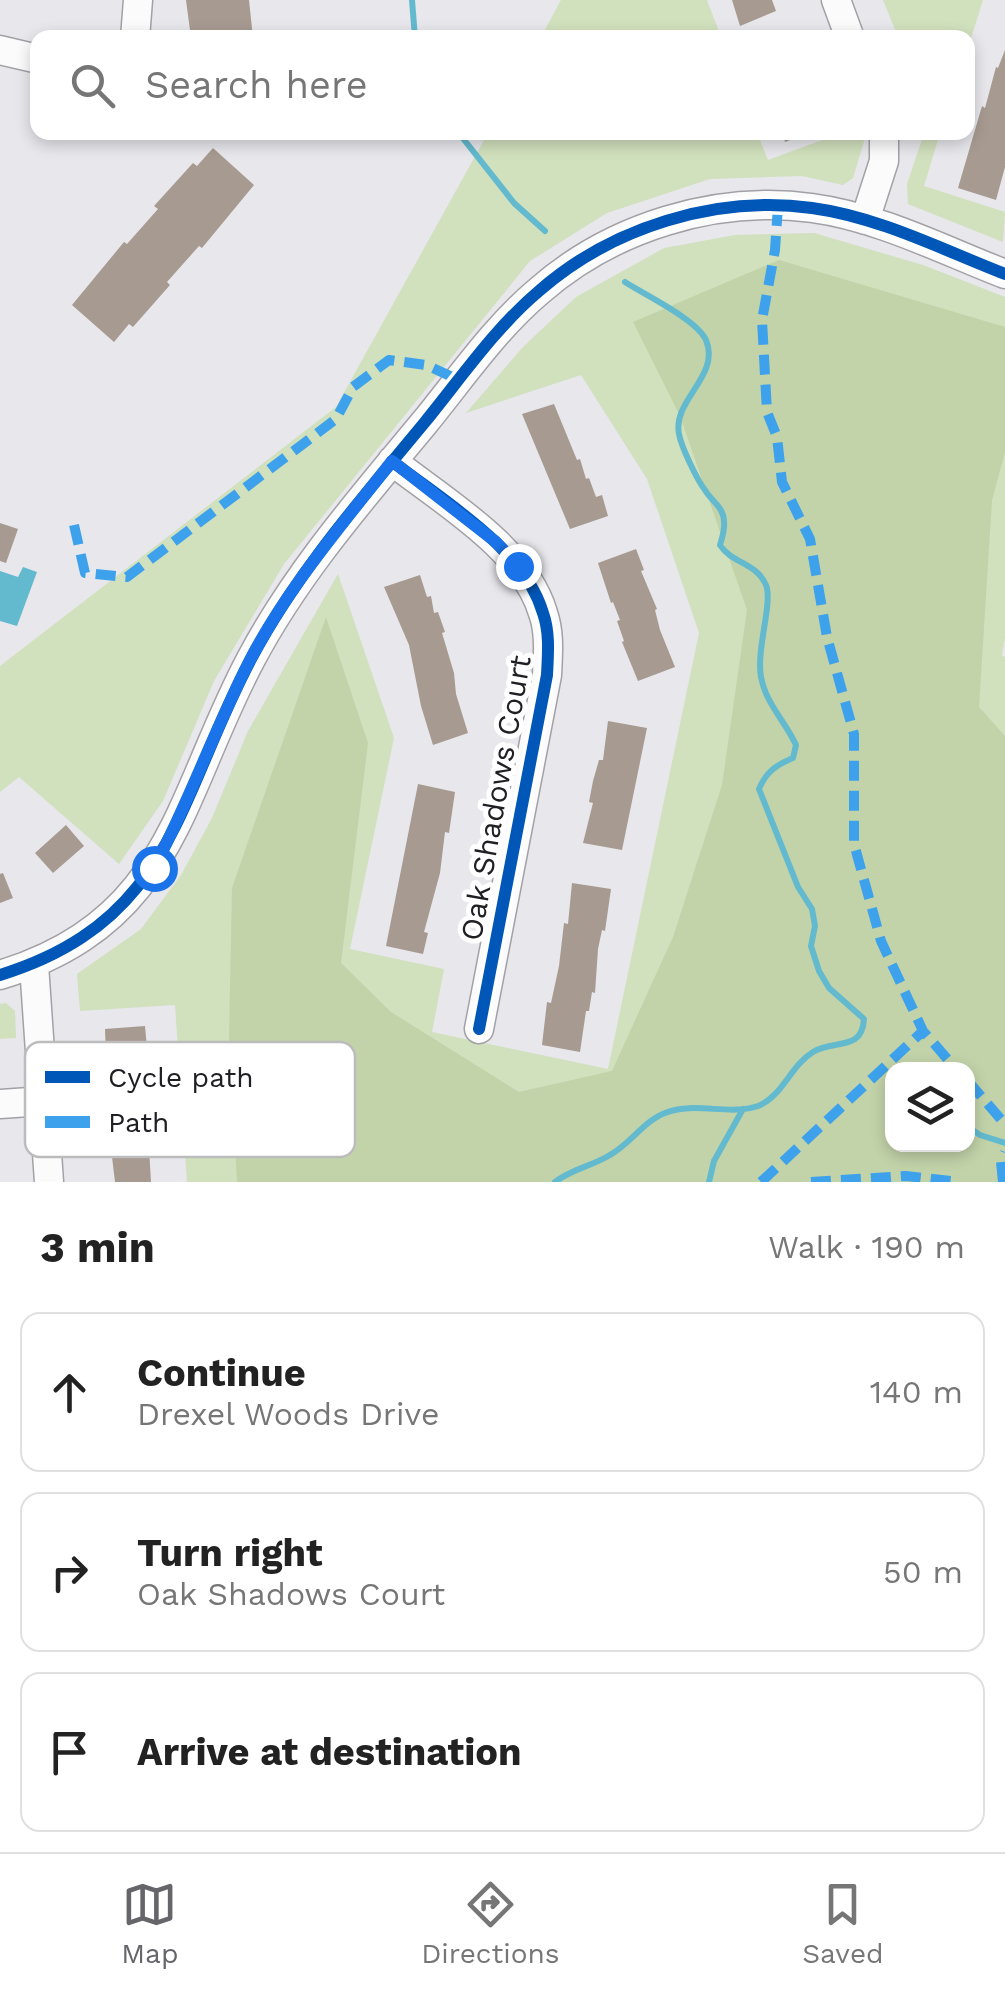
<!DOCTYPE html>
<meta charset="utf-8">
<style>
:root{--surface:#fff;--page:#f6f6f6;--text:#222;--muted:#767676;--line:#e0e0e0;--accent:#66666a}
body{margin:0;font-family:"Work Sans",sans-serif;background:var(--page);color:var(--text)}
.controls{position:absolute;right:30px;bottom:30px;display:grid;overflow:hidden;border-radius:20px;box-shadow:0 5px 15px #0003}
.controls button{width:90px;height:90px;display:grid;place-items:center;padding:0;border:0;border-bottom:2px solid var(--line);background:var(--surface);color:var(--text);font:50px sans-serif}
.stop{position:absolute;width:30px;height:30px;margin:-22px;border:8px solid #1a73e8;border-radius:50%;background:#fff}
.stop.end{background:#1a73e8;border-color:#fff;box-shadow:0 2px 10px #0008}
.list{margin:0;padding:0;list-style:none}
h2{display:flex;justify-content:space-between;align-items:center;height:130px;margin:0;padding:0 40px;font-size:42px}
h2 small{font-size:32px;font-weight:400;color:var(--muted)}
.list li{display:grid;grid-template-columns:65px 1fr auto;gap:30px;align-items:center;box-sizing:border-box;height:160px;margin:0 20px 20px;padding:0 20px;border:2px solid var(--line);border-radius:20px}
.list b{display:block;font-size:38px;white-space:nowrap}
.list p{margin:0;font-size:32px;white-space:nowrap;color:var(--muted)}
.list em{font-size:32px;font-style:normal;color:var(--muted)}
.icon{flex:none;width:55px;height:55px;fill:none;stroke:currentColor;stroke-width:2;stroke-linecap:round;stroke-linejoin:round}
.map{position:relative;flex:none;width:1005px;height:1182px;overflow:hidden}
.search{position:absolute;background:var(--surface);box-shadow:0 5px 15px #0003;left:30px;right:30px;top:30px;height:110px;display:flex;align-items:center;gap:25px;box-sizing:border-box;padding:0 35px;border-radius:20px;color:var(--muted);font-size:38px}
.sheet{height:670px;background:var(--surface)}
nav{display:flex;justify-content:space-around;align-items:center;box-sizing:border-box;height:140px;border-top:2px solid var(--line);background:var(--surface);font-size:28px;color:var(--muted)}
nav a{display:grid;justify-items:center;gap:5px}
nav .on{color:var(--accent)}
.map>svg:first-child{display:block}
.green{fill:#d1e0bd;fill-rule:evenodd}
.forest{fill:#c2d3a9;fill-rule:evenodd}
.water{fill:#63bace}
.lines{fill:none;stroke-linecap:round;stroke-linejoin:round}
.stream{stroke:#63bace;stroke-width:6}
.building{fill:#a79a91}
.minor-casing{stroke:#a2a1a6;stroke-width:31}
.minor{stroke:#fbfbfc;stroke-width:28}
.quiet{stroke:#3da2eb;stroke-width:10;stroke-dasharray:20 10;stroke-linecap:butt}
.cycleway-casing{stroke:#fff;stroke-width:19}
.cycleway{stroke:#0057b8;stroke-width:12}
.route{stroke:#1a73e8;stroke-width:12}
.labels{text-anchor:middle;stroke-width:10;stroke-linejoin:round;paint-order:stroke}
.street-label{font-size:30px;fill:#202024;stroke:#fff}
.key{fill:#fff;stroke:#bcbcbd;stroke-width:2.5}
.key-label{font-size:28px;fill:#202024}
</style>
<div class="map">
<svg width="1005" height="1182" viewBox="0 0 1005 1182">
<rect width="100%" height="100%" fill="#e7e7ec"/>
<path class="green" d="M561 0H707L721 37H541Z
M883 0H983L968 48V38L898 37Z
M488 133H757L768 160 841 133H863L865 138 853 178 843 185 802 176 710 179 607 213 530 261 284 564 214 681 163 801 119 864 19 777 0 792V666L336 407Z
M924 133H940L924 186 1005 212 1003 242 908 204 907 184Z
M814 233 923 265 1005 297V638L1002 655 1005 657V1182H187L175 1005 80 1011 77 974 141 929 181 875 212 818 248 731 338 574 394 738 350 949 444 969 432 1032 608 1069 699 633 647 479 581 375 466 413 523 347 576 297 664 248 735 235ZM892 1070H968V1144H892Z
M6 1003 15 1011 16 1038 0 1039V1004Z"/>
<path class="forest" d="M779 260 1005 327V452L992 500 979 707 1005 736V1182H237L229 1038 232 888 326 617 368 743 341 963 391 1012 519 1092 612 1071 673 937 722 785 747 610 680 416 633 322ZM892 1070H968V1144H892Z"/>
<path class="water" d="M23 567 37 572 17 626 0 621V571L18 577Z"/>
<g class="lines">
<path class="stream" d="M412 0 415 38
M458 132 514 203 545 231
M968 1127 980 1135 1005 1143
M555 1182C572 1169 592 1166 610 1155 630 1144 644 1121 665 1113 695 1101 729 1116 758 1106 783 1096 790 1066 813 1052 834 1039 862 1052 864 1019L829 988 819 971 811 946 815 926 812 909 798 887 759 789C766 772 776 765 793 758L796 745C785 721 766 704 761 677 756 649 773 603 766 585 757 563 731 563 720 545 722 538 725 530 724 522 724 507 712 502 705 490 697 480 681 446 679 434 672 400 721 376 706 340 696 319 645 295 625 282
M709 1182 714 1161 743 1109"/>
</g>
<path class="building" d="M186 0H249L253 38H191Z
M732 0H772L776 11 740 26Z
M1005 50V167L996 200 958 188 982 106 985 108 996 67 998 68Z
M782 132H808V133L785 142Z
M213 148 254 185 202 248 199 246 167 282 170 285 133 327 129 324 114 342 72 305 124 242 127 244 158 209 154 206 193 163 197 166Z
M554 404 577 460 580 459 586 479 589 478 596 497 602 495 608 516 570 529 522 414Z
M0 523 18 529 6 563 0 561Z
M636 549 644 570 641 571 657 609 655 610 660 630 675 667 638 681 622 642 624 641 617 621 620 620 613 602 611 603 598 563Z
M420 575 427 597 431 596 434 613 438 612 445 632 442 633 454 673 456 694 468 733 433 745 421 706 409 645 384 587Z
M608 721 647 728 622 850 583 843 593 803 589 802 593 781 599 760H603Z
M418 784 455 792 449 833 445 832 440 873 424 932 428 933 423 954 386 946Z
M66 825 84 846 53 873 35 853Z
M3 873 13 898 0 903V874Z
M572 883 611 889 605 931 602 930 598 949 595 993 592 992 589 1011H586L580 1052 542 1045 547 1002 551 1003 559 966 564 923 568 924Z
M145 1026 147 1048 140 1049 142 1068H146L148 1090 145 1091 151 1131H148L151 1182H115L109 1132 105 1029Z"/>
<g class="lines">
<defs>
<path id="minor" d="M836 0 850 38
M135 38 138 0
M0 50 38 59
M865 220 884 161V132
M392 461C443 501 524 548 543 613 550 633 548 654 547 675L479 1029
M34 965 49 1182
M0 975C174 921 177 798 251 659 297 572 363 497 425 422 461 378 495 328 539 291 612 227 716 195 812 208 879 217 943 250 1005 274
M0 1104 44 1101"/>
</defs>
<use href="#minor" class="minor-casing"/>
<use href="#minor" class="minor"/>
<path class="quiet" d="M778 206 775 250 762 320 767 412 777 437 782 482 810 539 827 637 854 734V844L881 941 923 1031 957 1070
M74 525 85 573 127 577 336 419 353 387 389 360 426 365 459 380
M968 1081 1005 1124
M761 1182 923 1031
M811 1182 906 1176 960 1182
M1003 1182 1001 1162 1005 1152"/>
<defs>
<path id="cycleway" d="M392 461C443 501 524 548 543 613 550 633 548 654 547 675L479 1029
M0 975C174 921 177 798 251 659 297 572 363 497 425 422 461 378 495 328 539 291 612 227 716 195 812 208 879 217 943 250 1005 274"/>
</defs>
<use href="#cycleway" class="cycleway-casing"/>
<use href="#cycleway" class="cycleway"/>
</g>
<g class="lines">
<path class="route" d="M154 868C190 800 215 728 250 660 288 587 342 525 392 461L496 542 518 566"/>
</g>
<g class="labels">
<g class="street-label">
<text transform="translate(496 798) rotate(-80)" y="10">Oak Shadows Court</text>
</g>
</g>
<rect x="25" y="1042" width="330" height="115" rx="15" class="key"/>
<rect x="45" y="1071" width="45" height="12" fill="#0057b8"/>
<rect x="45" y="1116" width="45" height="12" fill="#3da2eb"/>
<g class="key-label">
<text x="108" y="1087">Cycle path</text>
<text x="108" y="1132">Path</text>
</g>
</svg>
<div class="controls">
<button><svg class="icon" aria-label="layers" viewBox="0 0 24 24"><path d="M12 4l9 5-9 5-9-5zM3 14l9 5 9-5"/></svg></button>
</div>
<div class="stop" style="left:154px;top:868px"></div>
<div class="stop end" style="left:518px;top:566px"></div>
<div class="search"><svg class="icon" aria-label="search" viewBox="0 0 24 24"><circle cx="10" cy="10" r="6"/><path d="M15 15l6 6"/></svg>Search here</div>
</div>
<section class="sheet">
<h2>3 min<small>Walk · 190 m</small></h2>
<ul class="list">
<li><svg class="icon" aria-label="ahead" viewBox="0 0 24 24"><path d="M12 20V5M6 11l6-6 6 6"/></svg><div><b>Continue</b><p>Drexel Woods Drive</p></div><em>140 m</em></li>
<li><svg class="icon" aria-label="right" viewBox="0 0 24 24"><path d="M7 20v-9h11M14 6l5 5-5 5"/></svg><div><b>Turn right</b><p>Oak Shadows Court</p></div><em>50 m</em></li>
<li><svg class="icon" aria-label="arrive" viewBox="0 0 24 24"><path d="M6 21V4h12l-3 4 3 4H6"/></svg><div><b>Arrive at destination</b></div></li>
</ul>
</section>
<nav>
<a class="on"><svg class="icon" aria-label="map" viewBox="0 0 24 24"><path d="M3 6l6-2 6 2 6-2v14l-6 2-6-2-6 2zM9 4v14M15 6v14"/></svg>Map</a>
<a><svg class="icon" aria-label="directions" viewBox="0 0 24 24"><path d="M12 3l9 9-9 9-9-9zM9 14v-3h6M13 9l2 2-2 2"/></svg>Directions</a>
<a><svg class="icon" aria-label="saved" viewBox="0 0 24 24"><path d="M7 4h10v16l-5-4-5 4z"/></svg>Saved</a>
</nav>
